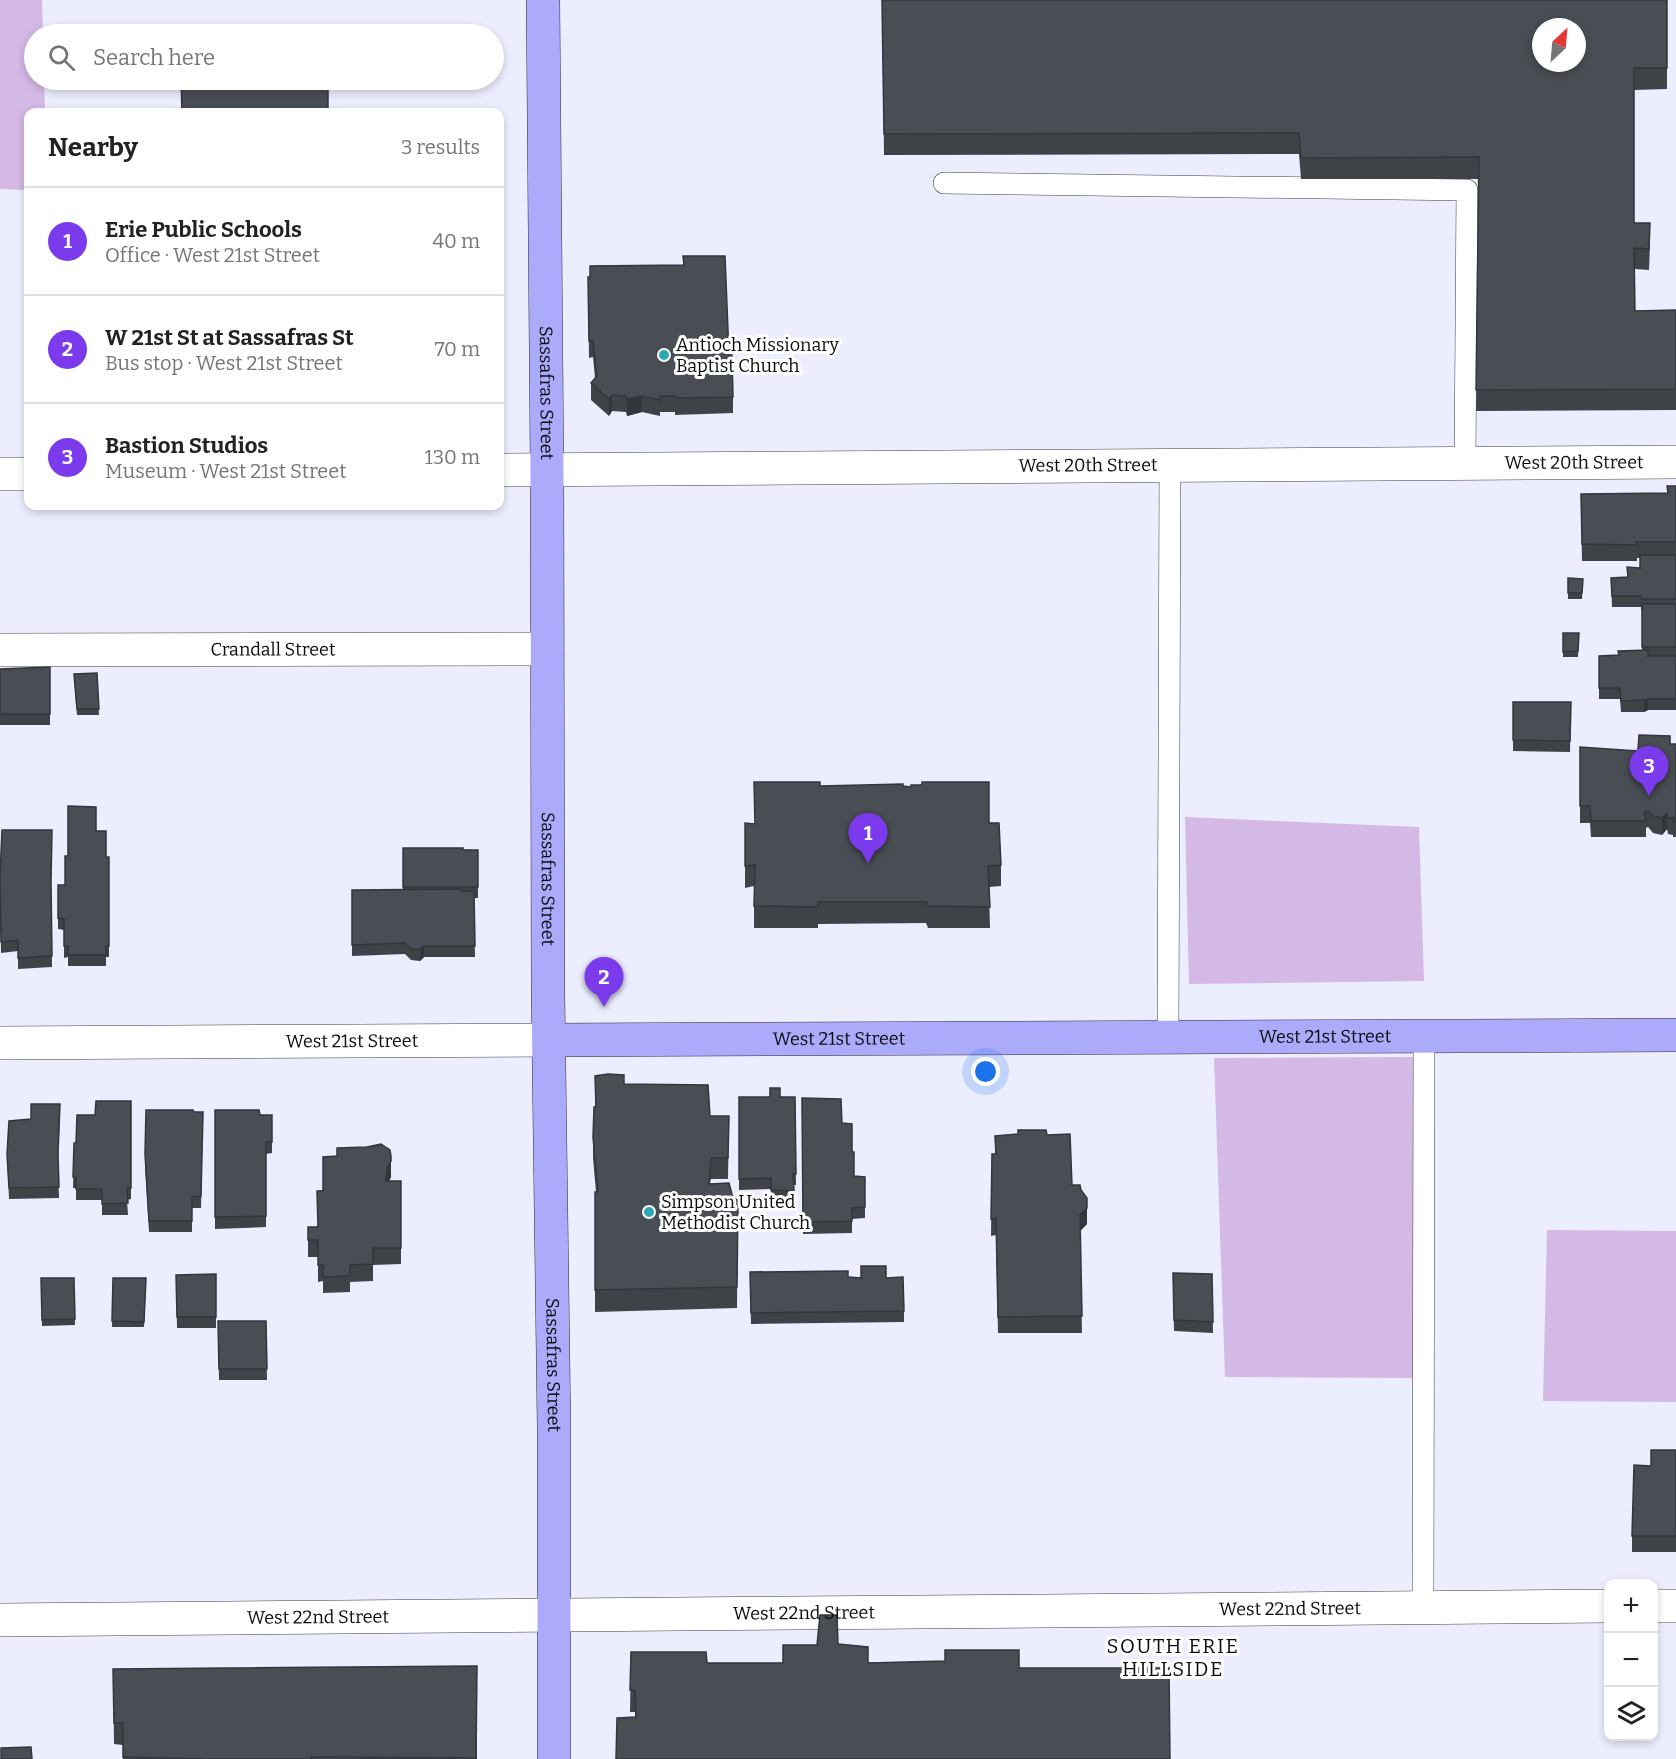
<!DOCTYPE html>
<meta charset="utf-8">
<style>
:root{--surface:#fff;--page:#f6f6f6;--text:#222;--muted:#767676;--line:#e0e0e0;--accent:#7c3aed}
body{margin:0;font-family:Bitter,serif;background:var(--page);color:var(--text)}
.controls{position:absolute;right:18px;bottom:18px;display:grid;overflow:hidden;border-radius:12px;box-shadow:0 3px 9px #0003}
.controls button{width:54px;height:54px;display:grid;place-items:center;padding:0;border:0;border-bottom:2px solid var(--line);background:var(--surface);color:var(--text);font:30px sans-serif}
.compass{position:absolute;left:1532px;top:18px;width:54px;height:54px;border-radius:50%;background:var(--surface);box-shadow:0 3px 9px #0003;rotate:26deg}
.you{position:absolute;left:986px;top:1072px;width:21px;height:21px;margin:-15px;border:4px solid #fff;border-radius:50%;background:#1a73e8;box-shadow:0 0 0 9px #1a73e833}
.badge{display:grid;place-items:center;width:39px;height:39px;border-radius:50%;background:var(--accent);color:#fff;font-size:20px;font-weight:700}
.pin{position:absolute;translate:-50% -50px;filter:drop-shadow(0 2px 3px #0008)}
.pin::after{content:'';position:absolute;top:32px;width:21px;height:18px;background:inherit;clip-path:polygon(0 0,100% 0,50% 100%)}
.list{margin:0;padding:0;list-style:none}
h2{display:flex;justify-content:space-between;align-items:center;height:78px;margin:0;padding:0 24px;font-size:26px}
h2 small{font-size:20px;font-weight:400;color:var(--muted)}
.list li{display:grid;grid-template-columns:39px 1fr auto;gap:18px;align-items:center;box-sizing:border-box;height:108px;padding:0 24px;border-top:2px solid var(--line)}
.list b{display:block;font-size:22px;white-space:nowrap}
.list p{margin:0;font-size:20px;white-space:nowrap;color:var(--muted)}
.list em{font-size:20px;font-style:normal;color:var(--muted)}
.icon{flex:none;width:33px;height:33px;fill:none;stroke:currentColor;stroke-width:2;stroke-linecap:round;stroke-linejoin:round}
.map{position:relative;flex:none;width:1676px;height:1759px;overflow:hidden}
.search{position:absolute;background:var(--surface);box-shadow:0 3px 9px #0003;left:24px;top:24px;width:480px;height:66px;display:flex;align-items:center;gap:15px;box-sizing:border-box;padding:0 21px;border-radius:33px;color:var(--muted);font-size:22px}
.panel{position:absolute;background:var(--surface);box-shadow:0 3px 9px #0003;left:24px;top:108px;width:480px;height:402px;border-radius:12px}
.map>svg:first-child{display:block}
.green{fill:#d4b8e6}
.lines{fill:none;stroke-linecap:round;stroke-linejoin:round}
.lane-casing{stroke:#3f3f3f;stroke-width:22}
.street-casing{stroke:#3f3f3f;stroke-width:34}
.secondary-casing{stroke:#2e2e2e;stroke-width:34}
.lane{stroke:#fff;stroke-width:21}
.street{stroke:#fff;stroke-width:33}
.secondary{stroke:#abaafb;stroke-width:33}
.wall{fill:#3f4348}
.shaded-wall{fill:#33373b}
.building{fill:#494e54;stroke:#33373b;stroke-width:1.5;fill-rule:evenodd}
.poi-dot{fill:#2ca9b4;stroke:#fff;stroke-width:2}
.labels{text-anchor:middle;stroke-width:6;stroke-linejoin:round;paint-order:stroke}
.poi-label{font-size:18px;fill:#0c0c0c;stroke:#fff;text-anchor:start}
.street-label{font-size:18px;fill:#0c0c0c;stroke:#fff}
.neighbourhood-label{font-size:20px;letter-spacing:1.5px;fill:#0c0c0c;stroke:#fff}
</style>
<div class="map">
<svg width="1676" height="1759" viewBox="0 0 1676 1759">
<rect width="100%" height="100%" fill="#ecedfe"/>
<path class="green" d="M0 0H42L43 34H34V80H44L45 112H28V190L0 189Z
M1185 817 1419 827 1424 981 1189 984Z
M1413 1057 1419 1224 1415 1378 1225 1377 1214 1058Z
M1547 1230 1676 1231V1402L1543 1401Z"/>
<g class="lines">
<defs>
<path id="lane" d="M944 183 1467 190 1465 463
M1168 1038 1170 464
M1423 1607 1424 1037"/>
<g id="street">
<path id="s1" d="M500 470C892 466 1284 464 1676 462"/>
<path d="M0 474H28"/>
<path id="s2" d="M0 650 547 649"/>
<path id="s3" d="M0 1043 549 1040"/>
<path d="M1654 1606H1676"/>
<path id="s4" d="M0 1620 1608 1606"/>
</g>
<g id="secondary">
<path id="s5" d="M543 0 547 469 548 993 554 1428V1759"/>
<path id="s6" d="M549 1040 1676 1035"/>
</g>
</defs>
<use href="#lane" class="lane-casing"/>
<use href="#street" class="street-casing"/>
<use href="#secondary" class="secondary-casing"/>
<use href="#lane" class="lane"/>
<use href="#street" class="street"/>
<use href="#secondary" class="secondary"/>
</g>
<path class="wall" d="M882 0H1667V89L1634 90V223L1650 245 1649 270 1635 269V311L1676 310V410L1476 411 1479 179H1301L1299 154 884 155Z
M683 256 729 355 733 397V413L675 415V412H660V416L642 412 627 416 626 412 612 411 609 416 591 400V383L595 378 593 357 589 358 588 277H590V266L683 265Z
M1676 486V710H1648L1644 712H1621L1620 699H1599V656L1618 655 1642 650V610H1641V607H1612L1611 578 1627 577V567L1640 568V558H1637V561H1582L1581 494 1667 493Z
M1568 578 1583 579 1582 599H1568Z
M1563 633H1579L1578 657H1563Z
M50 667V725H0V669Z
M97 673 99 715H77L74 680Z
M1513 702H1571L1570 752 1513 751Z
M1670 744H1676V837H1673V835L1668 834 1667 829 1662 835 1653 833 1648 827 1646 828V837H1591L1590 823H1580V747L1638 751Z
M754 782 820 786H903L989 823 1001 865V886L989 887 990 928H928L926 923 818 924V928H754V886L745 888V823L755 824Z
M96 831 106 857H109V957H106V966H68V957L64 958V930L58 929V885H65L68 856Z
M403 848 478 850V898H474L475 957H424L420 961 411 960 405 954 352 956V890H403Z
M0 876 51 888 52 967 18 969V951L1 953Z
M595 1076 624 1084 710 1116H729L728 1179H711L710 1183 733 1198 738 1200 737 1308 595 1312V1192H596L593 1158V1137L595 1107Z
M739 1097H795L796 1185H794V1202L771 1201V1189L739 1190Z
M802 1098 842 1123 852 1152 854 1176 865 1177V1218L852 1219V1233L803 1234Z
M131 1101V1199L127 1200 128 1215H102V1200H76V1188H73L74 1143H76L95 1115Z
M146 1110 203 1112 201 1208H192V1232H149L145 1165Z
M215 1110 260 1115H272V1153L266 1154V1227L215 1229Z
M60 1115 58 1159 59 1198 9 1199 7 1154 31 1119Z
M1047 1135 1072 1185 1081 1190 1087 1215V1224L1080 1231 1082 1333H998L996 1235 991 1236 992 1154H995V1136Z
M391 1177 389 1181H401V1264L373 1265V1281L350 1282V1292L323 1293V1281L318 1282V1257H308V1227H318L317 1191Z
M750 1272 848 1277 886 1278 904 1311V1322L751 1324Z
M1212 1274 1213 1333 1174 1331 1173 1284Z
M176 1275 216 1317V1328H177Z
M41 1278H74L75 1325 42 1326Z
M113 1278H146L144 1327H112Z
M218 1321H266L267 1380H219Z
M1676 1450V1552H1632V1536L1651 1466Z
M838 1644 868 1663 945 1661 1019 1650 635 1717V1712H630L631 1652 707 1663H783Z
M477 1666V1759H123V1745L114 1744 113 1669Z"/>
<path class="shaded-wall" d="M612 395V411L609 416V399Z
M642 396V412L627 416V399Z
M1648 699V710L1644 712V700Z
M1667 813V829L1662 835V818Z
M424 946V957L420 961V949Z
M391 1161V1177L387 1184 386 1181 387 1167Z
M1087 1198V1224L1080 1231V1215Z"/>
<path class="building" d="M882 0H1667V68H1634V223H1650L1649 249 1634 248 1635 311 1676 310V389L1476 390 1479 157 1301 158 1299 133 884 134ZM1541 27H1577V63H1541Z
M181 80H328V112H182Z
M683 256H725L729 355H732L733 397 675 398V396H660V400L642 396 627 399 626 396 612 395 609 399 591 383 597 376 593 341H589L588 277H590V266L684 265Z
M1667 486H1676V542H1636L1637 545 1582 544 1581 494 1668 493Z
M1640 555H1676V599H1641V596H1612L1611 578 1628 577 1627 567 1640 568Z
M1568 578 1583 579 1582 593H1568Z
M1642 604H1676V647H1642Z
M1563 633H1579L1578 651 1563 652Z
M1648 650V656H1676V699H1648L1644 700 1621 701 1620 688H1599V656L1619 655 1618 651Z
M50 667V714H0V669Z
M97 673 99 709H77L74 674Z
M1513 702H1571L1570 741 1513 740Z
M1639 735 1670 736V744H1676V821H1673L1674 818H1668L1667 813 1662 818 1653 816 1648 811 1644 812 1646 821H1591L1590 806H1580V747L1638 751Z
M754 782H820V786L903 784V786L911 787V785H922V782H989V823H999L1001 865 988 866 990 907 928 906 926 902H818V907L754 906 755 865 745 866V823L755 824Z
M68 806 96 807V831H106V857H109V946H106V955H68V946H64V919L58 918V885H65V856H68Z
M2 830H52L51 882 52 956 18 958V940L1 942 0 876Z
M403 848H463V850H478V887H403Z
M461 889V891H474L475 946H424L420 949H411L405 943 352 945V890Z
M608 1074 624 1075V1084L708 1085 710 1116H729L728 1158H711L709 1184 729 1183 733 1198 738 1200 737 1287 595 1290V1192H598L593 1137 594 1107H596L595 1076Z
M770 1088H780V1097H795L796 1174H793L794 1191 771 1190V1178L739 1179V1097H770Z
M802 1098 841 1099 842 1123 852 1124V1152H854V1176L865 1177V1207L852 1208V1221L803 1222Z
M96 1101H131V1188H127L128 1203 102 1204V1189H76V1177H73L74 1143H76L77 1115H95Z
M31 1104H60L58 1153 59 1187 9 1188 7 1154 9 1121 31 1119Z
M146 1110H193L194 1112H203L201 1196 192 1197V1221H149L145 1154Z
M215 1110H259L260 1115H272V1142H266V1216L215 1217Z
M1018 1130H1046L1047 1135 1070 1134 1072 1185H1080L1081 1190 1087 1198V1208L1080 1215 1082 1316 998 1317 996 1218 991 1219 992 1154H996L995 1136 1018 1134Z
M381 1144 390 1150 391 1156V1161L387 1167 386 1181H401V1248H373V1264L350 1265V1276L323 1277V1265H318V1240H308V1227H318L317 1191H323V1157L337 1156V1148L367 1147Z
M861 1266H886V1278L903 1277 904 1311 751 1313 750 1272 848 1271V1277L861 1278Z
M1173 1273 1212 1274 1213 1322 1174 1320Z
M216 1274V1317H177L176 1275Z
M41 1278H74L75 1319 42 1320Z
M113 1278H146L144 1322 112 1321Z
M218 1321H266L267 1369H219Z
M1651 1450H1676V1536H1632L1634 1465 1651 1466Z
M820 1615H837L838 1644 868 1647V1663L945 1661V1650H1019V1668H1169L1170 1759H616L617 1718 636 1717 635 1690H630L631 1652H706L707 1663H783V1645H817Z
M477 1666 476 1758 311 1757V1759H207L123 1757V1723H114L113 1669Z
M31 1747 32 1759H1V1748Z"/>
<g class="poi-dot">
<circle cx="664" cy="355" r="6"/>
<circle cx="649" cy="1212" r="6"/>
</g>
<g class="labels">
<g class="poi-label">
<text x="676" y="351">Antioch Missionary<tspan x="676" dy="21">Baptist Church</tspan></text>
<text x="661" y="1208">Simpson United<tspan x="661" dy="21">Methodist Church</tspan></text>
</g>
<g class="street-label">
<text dy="6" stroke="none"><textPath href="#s5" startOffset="393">Sassafras Street</textPath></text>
<text dy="6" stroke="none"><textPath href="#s1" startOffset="1074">West 20th Street</textPath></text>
<text dy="6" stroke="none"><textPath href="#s1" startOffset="588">West 20th Street</textPath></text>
<text dy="6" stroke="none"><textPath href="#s2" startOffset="273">Crandall Street</textPath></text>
<text dy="6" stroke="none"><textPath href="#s5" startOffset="879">Sassafras Street</textPath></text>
<text dy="6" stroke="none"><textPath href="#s6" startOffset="776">West 21st Street</textPath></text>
<text dy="6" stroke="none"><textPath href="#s6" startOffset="290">West 21st Street</textPath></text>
<text dy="6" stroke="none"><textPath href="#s3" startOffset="352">West 21st Street</textPath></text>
<text dy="6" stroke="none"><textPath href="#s5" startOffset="1365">Sassafras Street</textPath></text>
<text dy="6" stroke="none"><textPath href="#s4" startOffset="1290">West 22nd Street</textPath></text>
<text dy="6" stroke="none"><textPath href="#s4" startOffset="804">West 22nd Street</textPath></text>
<text dy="6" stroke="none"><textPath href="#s4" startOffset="318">West 22nd Street</textPath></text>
</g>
<g class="neighbourhood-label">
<text x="1173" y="1653">SOUTH ERIE<tspan x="1173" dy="23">HILLSIDE</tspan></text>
</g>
</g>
</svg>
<div class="controls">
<button>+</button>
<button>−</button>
<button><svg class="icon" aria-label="layers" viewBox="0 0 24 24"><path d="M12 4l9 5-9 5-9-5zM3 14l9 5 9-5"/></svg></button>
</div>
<svg class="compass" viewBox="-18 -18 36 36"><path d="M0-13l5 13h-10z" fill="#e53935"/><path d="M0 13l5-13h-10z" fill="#767676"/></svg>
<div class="you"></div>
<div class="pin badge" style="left:868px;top:863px">1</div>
<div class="pin badge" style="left:604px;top:1007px">2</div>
<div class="pin badge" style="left:1649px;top:796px">3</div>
<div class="search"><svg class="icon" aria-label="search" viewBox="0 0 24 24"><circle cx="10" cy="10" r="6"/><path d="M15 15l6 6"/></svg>Search here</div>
<section class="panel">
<h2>Nearby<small>3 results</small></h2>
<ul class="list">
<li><span class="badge">1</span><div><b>Erie Public Schools</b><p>Office · West 21st Street</p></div><em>40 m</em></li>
<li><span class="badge">2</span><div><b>W 21st St at Sassafras St</b><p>Bus stop · West 21st Street</p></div><em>70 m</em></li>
<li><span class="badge">3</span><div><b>Bastion Studios</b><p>Museum · West 21st Street</p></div><em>130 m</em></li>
</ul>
</section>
</div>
